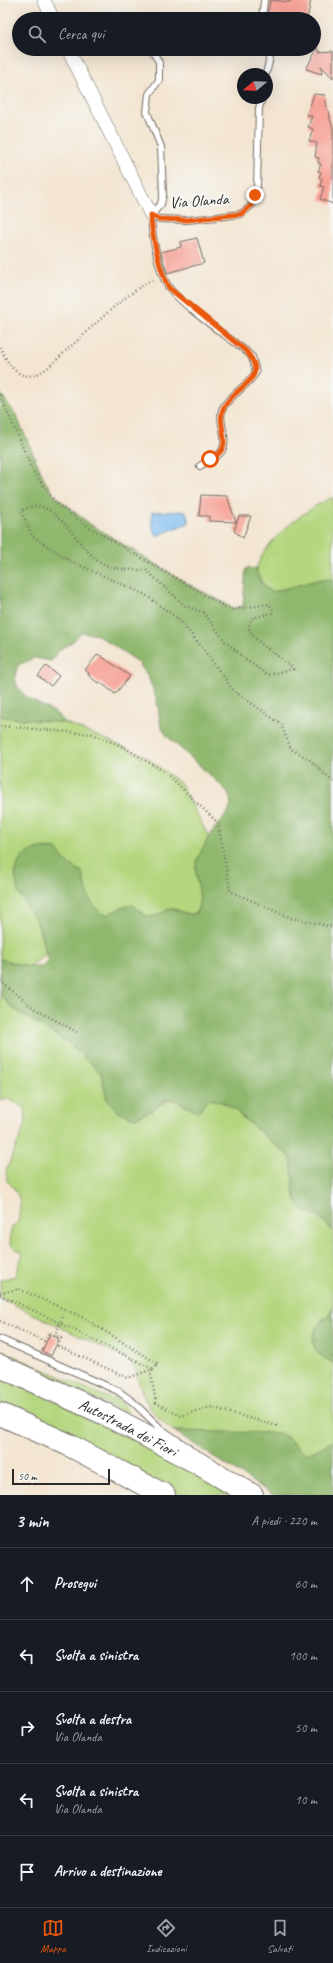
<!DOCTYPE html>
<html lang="it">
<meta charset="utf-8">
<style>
:root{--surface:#171b24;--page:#20242c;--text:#f1f3f6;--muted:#9ea1a6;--line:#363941;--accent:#ea580c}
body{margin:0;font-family:Caveat,sans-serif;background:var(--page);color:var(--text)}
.compass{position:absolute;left:237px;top:68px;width:36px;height:36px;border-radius:50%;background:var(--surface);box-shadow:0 4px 16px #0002;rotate:251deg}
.scale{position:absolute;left:12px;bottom:10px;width:98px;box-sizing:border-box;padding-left:4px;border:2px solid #2b2b2b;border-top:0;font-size:11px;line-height:14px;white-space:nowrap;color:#2b2b2b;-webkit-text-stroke:3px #f6f6f2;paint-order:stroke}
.stop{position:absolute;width:12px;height:12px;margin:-9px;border:3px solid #ea580c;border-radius:50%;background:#fff}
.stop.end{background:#ea580c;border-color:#fff;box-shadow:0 1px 4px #0008}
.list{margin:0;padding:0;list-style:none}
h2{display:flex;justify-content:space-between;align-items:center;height:52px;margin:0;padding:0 16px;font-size:17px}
h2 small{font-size:13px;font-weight:400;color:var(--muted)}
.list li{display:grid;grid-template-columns:26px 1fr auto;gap:12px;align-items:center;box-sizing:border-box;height:72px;padding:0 16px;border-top:1px solid var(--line)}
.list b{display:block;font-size:15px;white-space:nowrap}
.list p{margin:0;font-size:13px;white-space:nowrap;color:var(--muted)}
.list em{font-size:13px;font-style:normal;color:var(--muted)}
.icon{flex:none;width:22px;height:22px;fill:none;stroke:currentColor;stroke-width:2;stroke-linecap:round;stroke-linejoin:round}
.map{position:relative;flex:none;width:333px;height:1495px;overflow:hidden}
.search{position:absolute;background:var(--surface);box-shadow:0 4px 16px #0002;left:12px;right:12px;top:12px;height:44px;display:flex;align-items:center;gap:10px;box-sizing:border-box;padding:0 14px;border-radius:22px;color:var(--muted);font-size:15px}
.sheet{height:412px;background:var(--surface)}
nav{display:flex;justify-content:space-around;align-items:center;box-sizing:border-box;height:56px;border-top:1px solid var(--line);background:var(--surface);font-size:11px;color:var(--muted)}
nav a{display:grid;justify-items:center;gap:2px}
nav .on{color:var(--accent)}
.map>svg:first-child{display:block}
.green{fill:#b4d67e;stroke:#708054}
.forest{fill:#8fb76d;stroke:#5d714c}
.water{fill:#7dbbf0;stroke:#54738e}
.building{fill:#f6a398}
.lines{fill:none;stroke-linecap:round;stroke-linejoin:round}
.service-casing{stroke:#716c65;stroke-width:8}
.minor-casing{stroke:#716c65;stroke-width:14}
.motorway-casing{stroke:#716c65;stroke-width:24}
.path{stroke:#716c65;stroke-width:2.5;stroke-dasharray:1 3;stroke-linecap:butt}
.service{stroke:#fff;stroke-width:6}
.minor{stroke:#fff;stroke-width:13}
.motorway{stroke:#fff;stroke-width:22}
.route{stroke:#ea580c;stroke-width:5}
.labels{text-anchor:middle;stroke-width:4;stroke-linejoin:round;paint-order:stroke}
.street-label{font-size:16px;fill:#2b2b2b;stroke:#f6f6f2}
</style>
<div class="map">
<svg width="333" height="1495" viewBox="0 0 333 1495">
<rect width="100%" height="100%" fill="#f6f6f2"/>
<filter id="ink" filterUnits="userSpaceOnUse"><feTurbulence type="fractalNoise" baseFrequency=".025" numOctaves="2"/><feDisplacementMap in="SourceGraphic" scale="8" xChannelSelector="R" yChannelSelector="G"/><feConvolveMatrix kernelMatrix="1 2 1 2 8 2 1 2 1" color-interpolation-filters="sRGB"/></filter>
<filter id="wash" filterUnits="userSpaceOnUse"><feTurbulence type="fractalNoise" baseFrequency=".012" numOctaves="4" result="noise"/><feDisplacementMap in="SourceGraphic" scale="16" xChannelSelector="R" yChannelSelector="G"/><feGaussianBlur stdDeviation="0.9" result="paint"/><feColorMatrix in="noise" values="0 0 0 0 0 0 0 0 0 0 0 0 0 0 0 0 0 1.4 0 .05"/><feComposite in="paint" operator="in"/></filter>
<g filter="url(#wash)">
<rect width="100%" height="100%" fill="#f3e5d1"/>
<path class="green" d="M333 497V579L318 580 272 592 265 587 256 572C259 544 308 507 333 497Z
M0 715 5 717 66 723 145 756 181 784 233 883 226 897 174 927 54 948 29 967 0 959Z
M0 995 4 998 11 1007C36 1023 84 1048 100 1072 104 1079 105 1091 107 1099L151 1111C174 1093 174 1099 197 1112L209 1099C222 1101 232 1105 240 1115L290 1157C296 1173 289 1194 301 1208 305 1212 313 1213 318 1216 323 1220 328 1226 333 1231V1307L328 1317 321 1320 333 1363V1441L332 1442 308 1454 299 1451 288 1437 174 1431C160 1421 148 1409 142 1392 138 1382 137 1368 129 1360L0 1298V1280L15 1276 23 1253 16 1249 10 1244 11 1228 18 1222C21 1203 22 1195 7 1181L6 1171 26 1122 25 1108 6 1098 0 1100Z
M0 1350 113 1400 115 1396 128 1411 126 1413 0 1356Z
M0 1376 117 1430 234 1495H181L146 1475 0 1405Z"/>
<path class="forest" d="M0 393 16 415 45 481 54 495 90 524 190 585 234 608 243 606 246 569 257 568C256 577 263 588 272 592L318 580 333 579V1231C329 1226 323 1219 318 1216 313 1213 305 1212 301 1208 289 1194 296 1173 290 1157L240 1115C232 1105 222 1101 209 1099L197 1112 173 1099 165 1100 151 1111 135 1118 118 1112 107 1099 101 1073 70 1044 11 1007 4 998 0 995V959L29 967H42L48 961 37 922 18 892 15 874 18 864 23 855 39 848 56 849 67 863 82 872C87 890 88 908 107 915L123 907 132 905C144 914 148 921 162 913 165 911 168 909 171 909 181 909 183 915 195 914 207 897 190 874 198 858 203 847 208 837 215 828 227 813 239 806 223 787L167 736 161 726 157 701 148 676 137 661 98 635 81 632 70 644 61 648 51 661 34 658 18 665C7 694 35 701 54 712 58 715 62 719 66 723L5 717 0 715Z
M333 1307V1363C328 1360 320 1356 317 1352 308 1340 316 1322 328 1317Z
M174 1431 280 1433C292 1439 295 1450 308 1454L333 1441V1495H273Z"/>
<path class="water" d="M186 511 189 523 156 536 152 525V512Z"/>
<g id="blocks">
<path class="building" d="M270 0 290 2V0H311L307 19H267Z
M318 47 319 52 333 51V78L321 66 322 74 306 69Z
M314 94 325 95 327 110 329 111 330 119 333 128V204L320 199 324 187 320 186 322 179 319 177 321 172 318 171 321 164 318 163 319 158 315 157 317 143 309 141 313 129 308 127 312 116 307 115Z
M197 238 204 263 167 273 161 252 181 247 180 242Z
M201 495 227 496 236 522 209 521V516H199Z
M239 516H251L243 538 234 531Z
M98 654 130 676 115 694 100 682 98 683 88 675 89 673 85 670Z
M46 666 59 676 51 686 38 676Z
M50 1334 59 1339 51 1356 42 1351Z"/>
</g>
</g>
<g filter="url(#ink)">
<use href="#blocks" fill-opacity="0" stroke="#716c65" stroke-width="1"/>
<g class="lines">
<defs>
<path id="service" d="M262 19 264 1
M151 49 159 62V80L149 94 147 112 161 147 163 195 161 204 151 215C151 232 159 276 170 289 188 310 223 333 246 351L252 357 256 372C248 386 233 393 224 406 215 420 231 438 221 452 216 458 207 461 200 466
M266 49 270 57 266 74
M151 215 159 219 187 220 217 217 241 214 252 205 257 186 259 108 262 98
M0 1339 118 1391 133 1402 161 1429 188 1447"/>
<path id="minor" d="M44 0 53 19
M68 49 151 215"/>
<g id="motorway">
<path id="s1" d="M0 1366 103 1413 196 1462 252 1495"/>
<path d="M0 1414 67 1444 164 1495"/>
</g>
</defs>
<use href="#service" class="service-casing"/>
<use href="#minor" class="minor-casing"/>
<use href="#motorway" class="motorway-casing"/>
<path class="path" d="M0 347C6 360 16 380 34 375 46 372 59 357 68 349 96 324 122 296 155 278
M0 395 33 471 56 503 89 527 230 610 269 604 273 610 272 613 252 618C250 622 248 626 250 630 254 643 284 658 293 669L268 675 246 660 225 641 204 613 184 605 146 570C130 570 111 570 98 561 78 546 63 511 38 506 34 505 25 509 21 511L32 536 70 561 144 594 177 618 201 646 234 691 281 724 291 749 309 759 333 782
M0 726 92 734 124 747 166 773 218 823 230 891 291 918 333 927
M0 981 35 1009 77 1032
M0 1293 19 1289 82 1317 158 1364 153 1369 128 1378 58 1346 61 1338 55 1335
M0 1295 60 1323 64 1314
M0 1321 44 1341 49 1332 55 1335 60 1323 153 1369 151 1375 156 1403 181 1416 210 1407 277 1426"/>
<use href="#service" class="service"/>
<use href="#minor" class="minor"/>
<use href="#motorway" class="motorway"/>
</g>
</g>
<g class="lines" filter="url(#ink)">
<path class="route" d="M210 459C238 447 214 426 224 407 234 386 272 380 246 351L169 288C160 273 151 233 151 215L159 219 187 220 241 214 252 205 255 195"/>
</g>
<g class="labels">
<g class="street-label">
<text transform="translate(199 200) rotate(-4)" y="6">Via Olanda</text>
<text dy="6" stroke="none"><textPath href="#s1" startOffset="142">Autostrada dei Fiori</textPath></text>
</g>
</g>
</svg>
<svg class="compass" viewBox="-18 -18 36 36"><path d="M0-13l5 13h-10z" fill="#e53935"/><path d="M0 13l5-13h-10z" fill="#9ea1a6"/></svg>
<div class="scale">50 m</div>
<div class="stop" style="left:210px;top:459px"></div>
<div class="stop end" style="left:255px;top:195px"></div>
<div class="search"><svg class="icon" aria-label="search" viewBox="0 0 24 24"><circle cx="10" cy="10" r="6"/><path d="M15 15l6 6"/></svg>Cerca qui</div>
</div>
<section class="sheet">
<h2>3 min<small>A piedi · 220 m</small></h2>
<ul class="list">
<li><svg class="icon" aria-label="ahead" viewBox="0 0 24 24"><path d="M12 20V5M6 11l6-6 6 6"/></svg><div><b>Prosegui</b></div><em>60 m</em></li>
<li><svg class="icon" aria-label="left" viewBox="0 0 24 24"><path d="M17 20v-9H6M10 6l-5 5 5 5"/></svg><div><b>Svolta a sinistra</b></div><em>100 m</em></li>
<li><svg class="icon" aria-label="right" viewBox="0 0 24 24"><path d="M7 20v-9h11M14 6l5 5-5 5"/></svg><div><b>Svolta a destra</b><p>Via Olanda</p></div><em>50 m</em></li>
<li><svg class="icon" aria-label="left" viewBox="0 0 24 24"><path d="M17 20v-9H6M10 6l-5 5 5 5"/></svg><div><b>Svolta a sinistra</b><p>Via Olanda</p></div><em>10 m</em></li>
<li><svg class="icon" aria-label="arrive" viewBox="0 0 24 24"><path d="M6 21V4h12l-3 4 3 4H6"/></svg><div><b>Arrivo a destinazione</b></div></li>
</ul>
</section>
<nav>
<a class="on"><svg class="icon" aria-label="map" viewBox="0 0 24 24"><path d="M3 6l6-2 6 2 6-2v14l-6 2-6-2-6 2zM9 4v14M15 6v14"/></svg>Mappa</a>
<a><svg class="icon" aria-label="directions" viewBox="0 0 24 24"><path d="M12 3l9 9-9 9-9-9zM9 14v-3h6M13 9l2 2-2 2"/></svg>Indicazioni</a>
<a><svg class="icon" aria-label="saved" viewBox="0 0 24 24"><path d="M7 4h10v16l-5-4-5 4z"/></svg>Salvati</a>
</nav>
